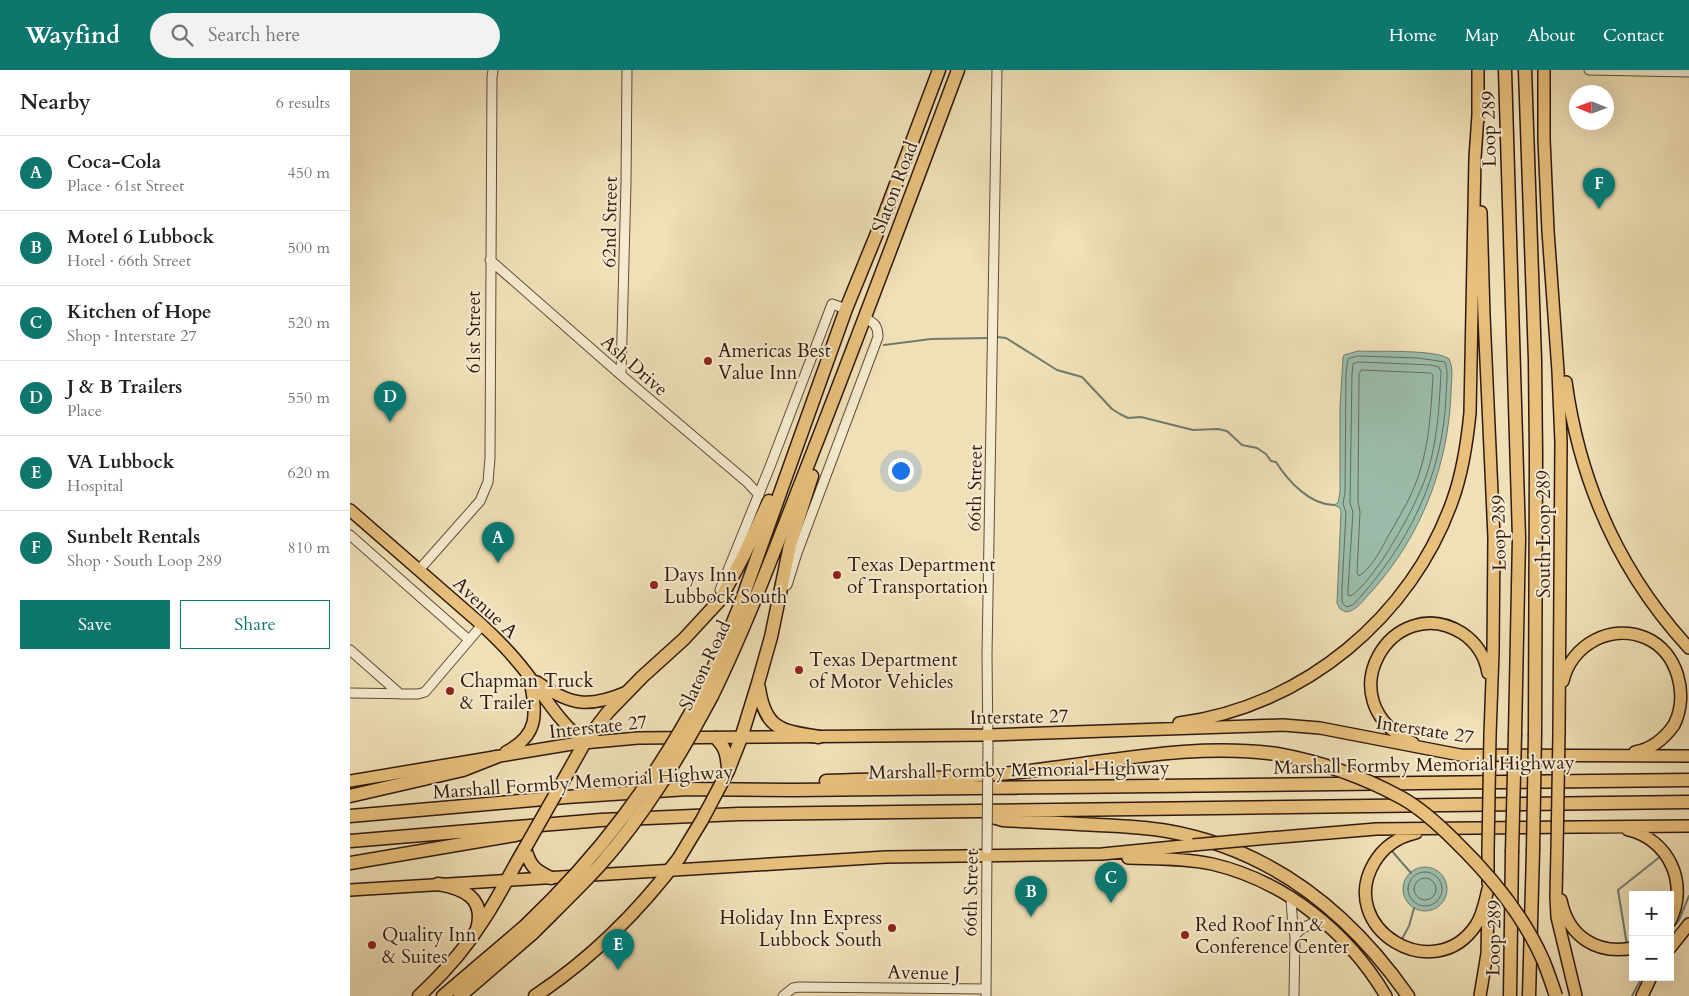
<!DOCTYPE html>
<meta charset="utf-8">
<style>
:root{--surface:#fff;--page:#f2f2f2;--text:#222;--muted:#767676;--line:#e0e0e0;--accent:#0f766e}
body{margin:0;font-family:Cardo,serif;background:var(--page);color:var(--text)}
.controls{position:absolute;right:15px;bottom:15px;display:grid;overflow:hidden;border-radius:0px;box-shadow:0 5px 20px #0002}
.controls button{width:45px;height:45px;display:grid;place-items:center;padding:0;border:0;border-bottom:1px solid var(--line);background:var(--surface);color:var(--text);font:25px sans-serif}
.compass{position:absolute;left:1219px;top:15px;width:45px;height:45px;border-radius:50%;background:var(--surface);box-shadow:0 5px 20px #0002;rotate:271deg}
.you{position:absolute;left:550px;top:400px;width:18px;height:18px;margin:-12px;border:4px solid #fff;border-radius:50%;background:#1a73e8;box-shadow:0 0 0 8px #1a73e833}
.badge{display:grid;place-items:center;width:32px;height:32px;border-radius:50%;background:var(--accent);color:#fff;font-size:16px;font-weight:700}
.pin{position:absolute;translate:-50% -41px;filter:drop-shadow(0 1px 2px #0008)}
.pin::after{content:'';position:absolute;top:26px;width:18px;height:15px;background:inherit;clip-path:polygon(0 0,100% 0,50% 100%)}
.list{margin:0;padding:0;list-style:none}
h2{display:flex;justify-content:space-between;align-items:center;height:65px;margin:0;padding:0 20px;font-size:21px}
h2 small{font-size:16px;font-weight:400;color:var(--muted)}
.list li{display:grid;grid-template-columns:32px 1fr auto;gap:15px;align-items:center;box-sizing:border-box;height:75px;padding:0 20px;border-top:1px solid var(--line)}
.list b{display:block;font-size:19px;white-space:nowrap}
.list p{margin:0;font-size:16px;white-space:nowrap;color:var(--muted)}
.list em{font-size:16px;font-style:normal;color:var(--muted)}
.actions{display:flex;gap:10px;padding:15px 20px}
.actions a{flex:1;padding:11px 0;border:1px solid var(--accent);border-radius:0px;text-align:center;font-size:18px;color:var(--accent)}
.actions .main{background:var(--accent);color:#fff}
.icon{flex:none;width:28px;height:28px;fill:none;stroke:currentColor;stroke-width:2;stroke-linecap:round;stroke-linejoin:round}
.map{position:relative;flex:none;width:1339px;height:926px;overflow:hidden}
header{display:flex;align-items:center;gap:30px;box-sizing:border-box;height:70px;padding:0 25px;background:var(--accent);color:#fff}
header strong{font-size:24px}
nav{display:flex;gap:28px;margin-inline-start:auto;font-size:18px}
.search{width:350px;height:45px;background:var(--page);display:flex;align-items:center;gap:12px;box-sizing:border-box;padding:0 18px;border-radius:28px;color:var(--muted);font-size:19px}
main{display:flex}
aside{flex:1;background:var(--surface)}
.map>svg:first-child{display:block}
.water{fill:#9bbdab;stroke:#707b6d}
.lines{fill:none;stroke-linecap:round;stroke-linejoin:round}
.shore{stroke:#666b5d;stroke-width:1}
.stream{stroke:#707b6d;stroke-width:2}
.minor-casing{stroke:#604b39;stroke-width:11}
.major-casing{stroke:#30190f;stroke-width:14}
.highway-casing{stroke:#30190f;stroke-width:15}
.minor{stroke:#f5ebd0;stroke-width:9}
.major{stroke:#e8c07c;stroke-width:11}
.highway{stroke:#e8c07c;stroke-width:12}
.minor-bridge-casing{stroke:#604b39;stroke-width:11;stroke-linecap:butt}
.major-bridge-casing{stroke:#30190f;stroke-width:14;stroke-linecap:butt}
.highway-bridge-casing{stroke:#30190f;stroke-width:15;stroke-linecap:butt}
.minor-bridge{stroke:#f5ebd0;stroke-width:9}
.major-bridge{stroke:#e8c07c;stroke-width:11}
.highway-bridge{stroke:#e8c07c;stroke-width:12}
.poi-dot{fill:#8f2418;stroke:#f5ebd0;stroke-width:2}
.labels{text-anchor:middle;stroke-width:4;stroke-linejoin:round;paint-order:stroke}
.street-label{font-size:19px;fill:#30190f;stroke:#f5ebd0}
.poi-label{font-size:19px;fill:#30190f;stroke:#f5ebd0;text-anchor:start}
</style>
<header>
<strong>Wayfind</strong>
<div class="search"><svg class="icon" aria-label="search" viewBox="0 0 24 24"><circle cx="10" cy="10" r="6"/><path d="M15 15l6 6"/></svg>Search here</div>
<nav><a>Home</a><a>Map</a><a>About</a><a>Contact</a></nav>
</header>
<main>
<aside>
<h2>Nearby<small>6 results</small></h2>
<ul class="list">
<li><span class="badge">A</span><div><b>Coca-Cola</b><p>Place · 61st Street</p></div><em>450 m</em></li>
<li><span class="badge">B</span><div><b>Motel 6 Lubbock</b><p>Hotel · 66th Street</p></div><em>500 m</em></li>
<li><span class="badge">C</span><div><b>Kitchen of Hope</b><p>Shop · Interstate 27</p></div><em>520 m</em></li>
<li><span class="badge">D</span><div><b>J &amp; B Trailers</b><p>Place</p></div><em>550 m</em></li>
<li><span class="badge">E</span><div><b>VA Lubbock</b><p>Hospital</p></div><em>620 m</em></li>
<li><span class="badge">F</span><div><b>Sunbelt Rentals</b><p>Shop · South Loop 289</p></div><em>810 m</em></li>
</ul>
<div class="actions"><a class="main">Save</a><a>Share</a></div>
</aside>
<div class="map">
<svg width="1339" height="926" viewBox="0 0 1339 926">
<rect width="100%" height="100%" fill="#f0e0b7"/>
<filter id="stains"><feTurbulence type="fractalNoise" baseFrequency=".004" numOctaves="4"/><feColorMatrix values="0 0 0 0 .2 0 0 0 0 .09 0 0 0 0 .02 0 0 0 .5 -.17"/></filter>
<radialGradient id="worn" r=".72"><stop offset=".6" stop-color="#630" stop-opacity="0"/><stop offset="1" stop-color="#630" stop-opacity=".3"/></radialGradient>
<path class="water" d="M1008 281C1026 282 1087 279 1099 289 1104 299 1101 312 1101 323 1098 397 1071 466 1022 521 1014 529 1007 541 996 542L990 539 987 533 991 442 990 438 984 435 988 433 990 422V337L993 288 994 285Z
M1053 819a22 22 0 1 1 44 0a22 22 0 1 1-44 0Z"/>
<g class="lines">
<path class="shore" d="M1008 286 1068 288 1095 292C1099 303 1096 315 1096 326 1093 407 1057 477 1003 535L996 537 992 532V518L996 442 993 434 995 422 996 303 998 289Z
M1009 292 1081 295 1089 297 1091 302C1089 341 1087 383 1071 419 1061 443 1047 467 1033 489 1024 501 1013 518 1001 526L998 525V519L1003 442 1000 433 1002 304 1003 294Z
M1012 300 1081 303 1083 305C1081 342 1079 380 1065 415 1059 431 1049 447 1040 463 1032 477 1023 497 1009 506L1007 503 1010 442 1008 431 1009 304Z
M1058 819a17 17 0 1 1 34 0a17 17 0 1 1-34 0Z
M1064 819a11 11 0 1 1 22 0a11 11 0 1 1-22 0Z"/>
<path class="stream" d="M647 267 656 268 707 300 732 307 762 339 770 344 778 348 791 347 843 360 868 359 877 361 892 375 907 378 916 384 921 391 926 392C938 411 960 435 984 435
M534 275 581 269 639 268
M1041 780 1061 803
M1320 861 1329 850 1339 826
M1052 869 1059 856 1064 838
M1277 875 1268 820 1311 786
M1282 926 1292 907"/>
<defs>
<path id="minor" d="M1239 0 1339 2
M140 190 271 305 397 412 409 425
M271 305 276 113 277 0
M0 465 119 570
M69 500 130 431 138 412 140 388 142 7 143 0
M437 515 447 483 528 267C528 255 524 253 515 248
M370 520 421 394 482 234 496 239
M0 580 50 624
M0 623 68 624 75 622 132 555
M638 677 637 585 647 0
M941 829 943 858 945 865 944 926
M945 865C953 856 962 852 974 852
M433 926 443 918 449 917 636 919
M636 926 637 781"/>
<path id="major" d="M1194 0V69L1198 161 1208 301 1211 372 1209 663
M1128 51V0
M1131 142 1134 246 1144 467 1143 582 1140 665
M1216 312C1230 414 1269 502 1339 578
M0 440 132 555C147 569 162 584 175 601 194 625 210 654 235 672
M1213 611C1221 575 1261 553 1296 568 1328 582 1339 625 1324 655 1314 669 1302 679 1285 682
M187 612C221 636 239 638 277 622
M829 653C953 637 1062 547 1103 429 1113 401 1117 373 1120 343L1125 88 1128 45
M1063 673C974 631 1043 520 1112 563 1127 573 1135 586 1138 603
M156 682C189 665 187 644 180 611
M0 711 222 674 288 668 638 665 933 655 970 658 1110 685 1339 686
M1278 760C1319 769 1339 814 1320 851
M1066 763C1048 767 1034 776 1024 793 986 858 1084 918 1126 855 1133 844 1135 831 1138 819
M919 768 1026 759 1339 756
M1207 780 1206 826 1207 847 1226 926
M1138 781V813
M778 788C806 789 834 788 862 794 935 811 998 862 1036 926
M0 820 536 787 752 784 843 775
M1211 830C1218 866 1246 885 1283 878
M1320 878 1339 854
M1130 926 1137 884 1138 834
M1292 926 1301 907"/>
<path id="highway" d="M1155 0 1169 468 1165 664
M1175 0 1185 290 1186 386 1185 664
M409 618C415 659 431 661 469 667
M352 622 374 574 390 535 496 239 534 146 589 0
M362 626C399 550 428 471 459 392 510 262 559 131 608 0
M366 668C376 678 377 685 378 699
M378 701 391 668 408 613 421 567 440 475 462 406
M217 704 235 672 258 642 292 607 334 569 370 530 394 485 419 431
M476 711C541 709 606 709 670 702 756 693 841 672 927 684
M0 726 113 700 146 687
M0 746 216 727 337 719 443 720 1339 710
M639 746 653 750C685 752 717 753 748 755 771 756 794 757 817 761 920 779 999 842 1058 926
M0 771 251 750 389 744 1339 732
M175 778C180 796 184 800 201 808
M0 793 165 765 175 762
M88 814C113 818 136 828 127 859
M69 926C94 903 116 878 134 849 149 827 161 801 175 778
M93 926 175 856
M110 926 183 863
M185 926C241 889 289 841 329 788
M1160 926 1162 782
M1179 926 1183 781"/>
</defs>
<use href="#minor" class="minor-casing"/>
<use href="#major" class="major-casing"/>
<use href="#highway" class="highway-casing"/>
<use href="#minor" class="minor"/>
<use href="#major" class="major"/>
<use href="#highway" class="highway"/>
<defs>
<path id="minor-bridge" d="M637 779 638 677"/>
<path id="major-bridge" d="M843 775 919 768
M1207 780 1209 663
M1138 781 1140 665"/>
<path id="highway-bridge" d="M927 684C971 692 1012 706 1052 728 1072 739 1089 755 1105 771 1140 805 1173 845 1193 890 1198 902 1202 914 1206 926
M175 778 217 704
M1183 781 1185 664
M1162 782 1165 664
M329 788 352 750 378 701
M175 856C251 784 303 713 352 622
M183 863C205 841 228 819 250 795 295 744 330 686 362 626"/>
</defs>
<use href="#minor-bridge" class="minor-bridge-casing"/>
<use href="#major-bridge" class="major-bridge-casing"/>
<use href="#highway-bridge" class="highway-bridge-casing"/>
<use href="#minor-bridge" class="minor-bridge"/>
<use href="#major-bridge" class="major-bridge"/>
<use href="#highway-bridge" class="highway-bridge"/>
</g>
<g class="poi-dot">
<circle cx="358" cy="291" r="5"/>
<circle cx="487" cy="505" r="5"/>
<circle cx="304" cy="515" r="5"/>
<circle cx="449" cy="600" r="5"/>
<circle cx="100" cy="621" r="5"/>
<circle cx="542" cy="858" r="5"/>
<circle cx="835" cy="865" r="5"/>
<circle cx="22" cy="875" r="5"/>
</g>
<g class="labels">
<g class="street-label">
<text transform="translate(1138 59) rotate(-91)" y="7">Loop 289</text>
<text transform="translate(544 117) rotate(-69)" y="7">Slaton Road</text>
<text transform="translate(259 152) rotate(-89)" y="7">62nd Street</text>
<text transform="translate(123 262) rotate(-90)" y="7">61st Street</text>
<text transform="translate(285 295) rotate(41)" y="7">Ash Drive</text>
<text transform="translate(624 418) rotate(-89)" y="7">66th Street</text>
<text transform="translate(1148 463) rotate(-91)" y="7">Loop 289</text>
<text transform="translate(1193 464) rotate(-90)" y="7">South Loop 289</text>
<text transform="translate(136 537) rotate(43)" y="7">Avenue A</text>
<text transform="translate(354 595) rotate(-65)" y="7">Slaton Road</text>
<text transform="translate(669 646) rotate(-1)" y="7">Interstate 27</text>
<text transform="translate(248 656) rotate(-6)" y="7">Interstate 27</text>
<text transform="translate(1075 659) rotate(9)" y="7">Interstate 27</text>
<text transform="translate(1074 694) rotate(-1)" y="7">Marshall Formby Memorial Highway</text>
<text transform="translate(669 699) rotate(-1)" y="7">Marshall Formby Memorial Highway</text>
<text transform="translate(233 711) rotate(-4)" y="7">Marshall Formby Memorial Highway</text>
<text transform="translate(620 823) rotate(-89)" y="7">66th Street</text>
<text transform="translate(1143 868) rotate(-89)" y="7">Loop 289</text>
<text transform="translate(574 902) rotate(1)" y="7">Avenue J</text>
</g>
<g class="poi-label">
<text x="368" y="287">Americas Best<tspan x="368" dy="22">Value Inn</tspan></text>
<text x="497" y="501">Texas Department<tspan x="497" dy="22">of Transportation</tspan></text>
<text x="314" y="511">Days Inn<tspan x="314" dy="22">Lubbock South</tspan></text>
<text x="459" y="596">Texas Department<tspan x="459" dy="22">of Motor Vehicles</tspan></text>
<text x="110" y="617">Chapman Truck<tspan x="110" dy="22">&amp; Trailer</tspan></text>
<text x="532" y="854" text-anchor="end">Holiday Inn Express<tspan x="532" dy="22">Lubbock South</tspan></text>
<text x="845" y="861">Red Roof Inn &amp;<tspan x="845" dy="22">Conference Center</tspan></text>
<text x="32" y="871">Quality Inn<tspan x="32" dy="22">&amp; Suites</tspan></text>
</g>
</g>
<rect width="100%" height="100%" filter="url(#stains)"/>
<rect width="100%" height="100%" fill="url(#worn)"/>
</svg>
<div class="controls">
<button>+</button>
<button>−</button>
</div>
<svg class="compass" viewBox="-18 -18 36 36"><path d="M0-13l5 13h-10z" fill="#e53935"/><path d="M0 13l5-13h-10z" fill="#767676"/></svg>
<div class="you"></div>
<div class="pin badge" style="left:148px;top:493px">A</div>
<div class="pin badge" style="left:681px;top:847px">B</div>
<div class="pin badge" style="left:761px;top:833px">C</div>
<div class="pin badge" style="left:40px;top:352px">D</div>
<div class="pin badge" style="left:268px;top:900px">E</div>
<div class="pin badge" style="left:1249px;top:139px">F</div>
</div>
</main>
